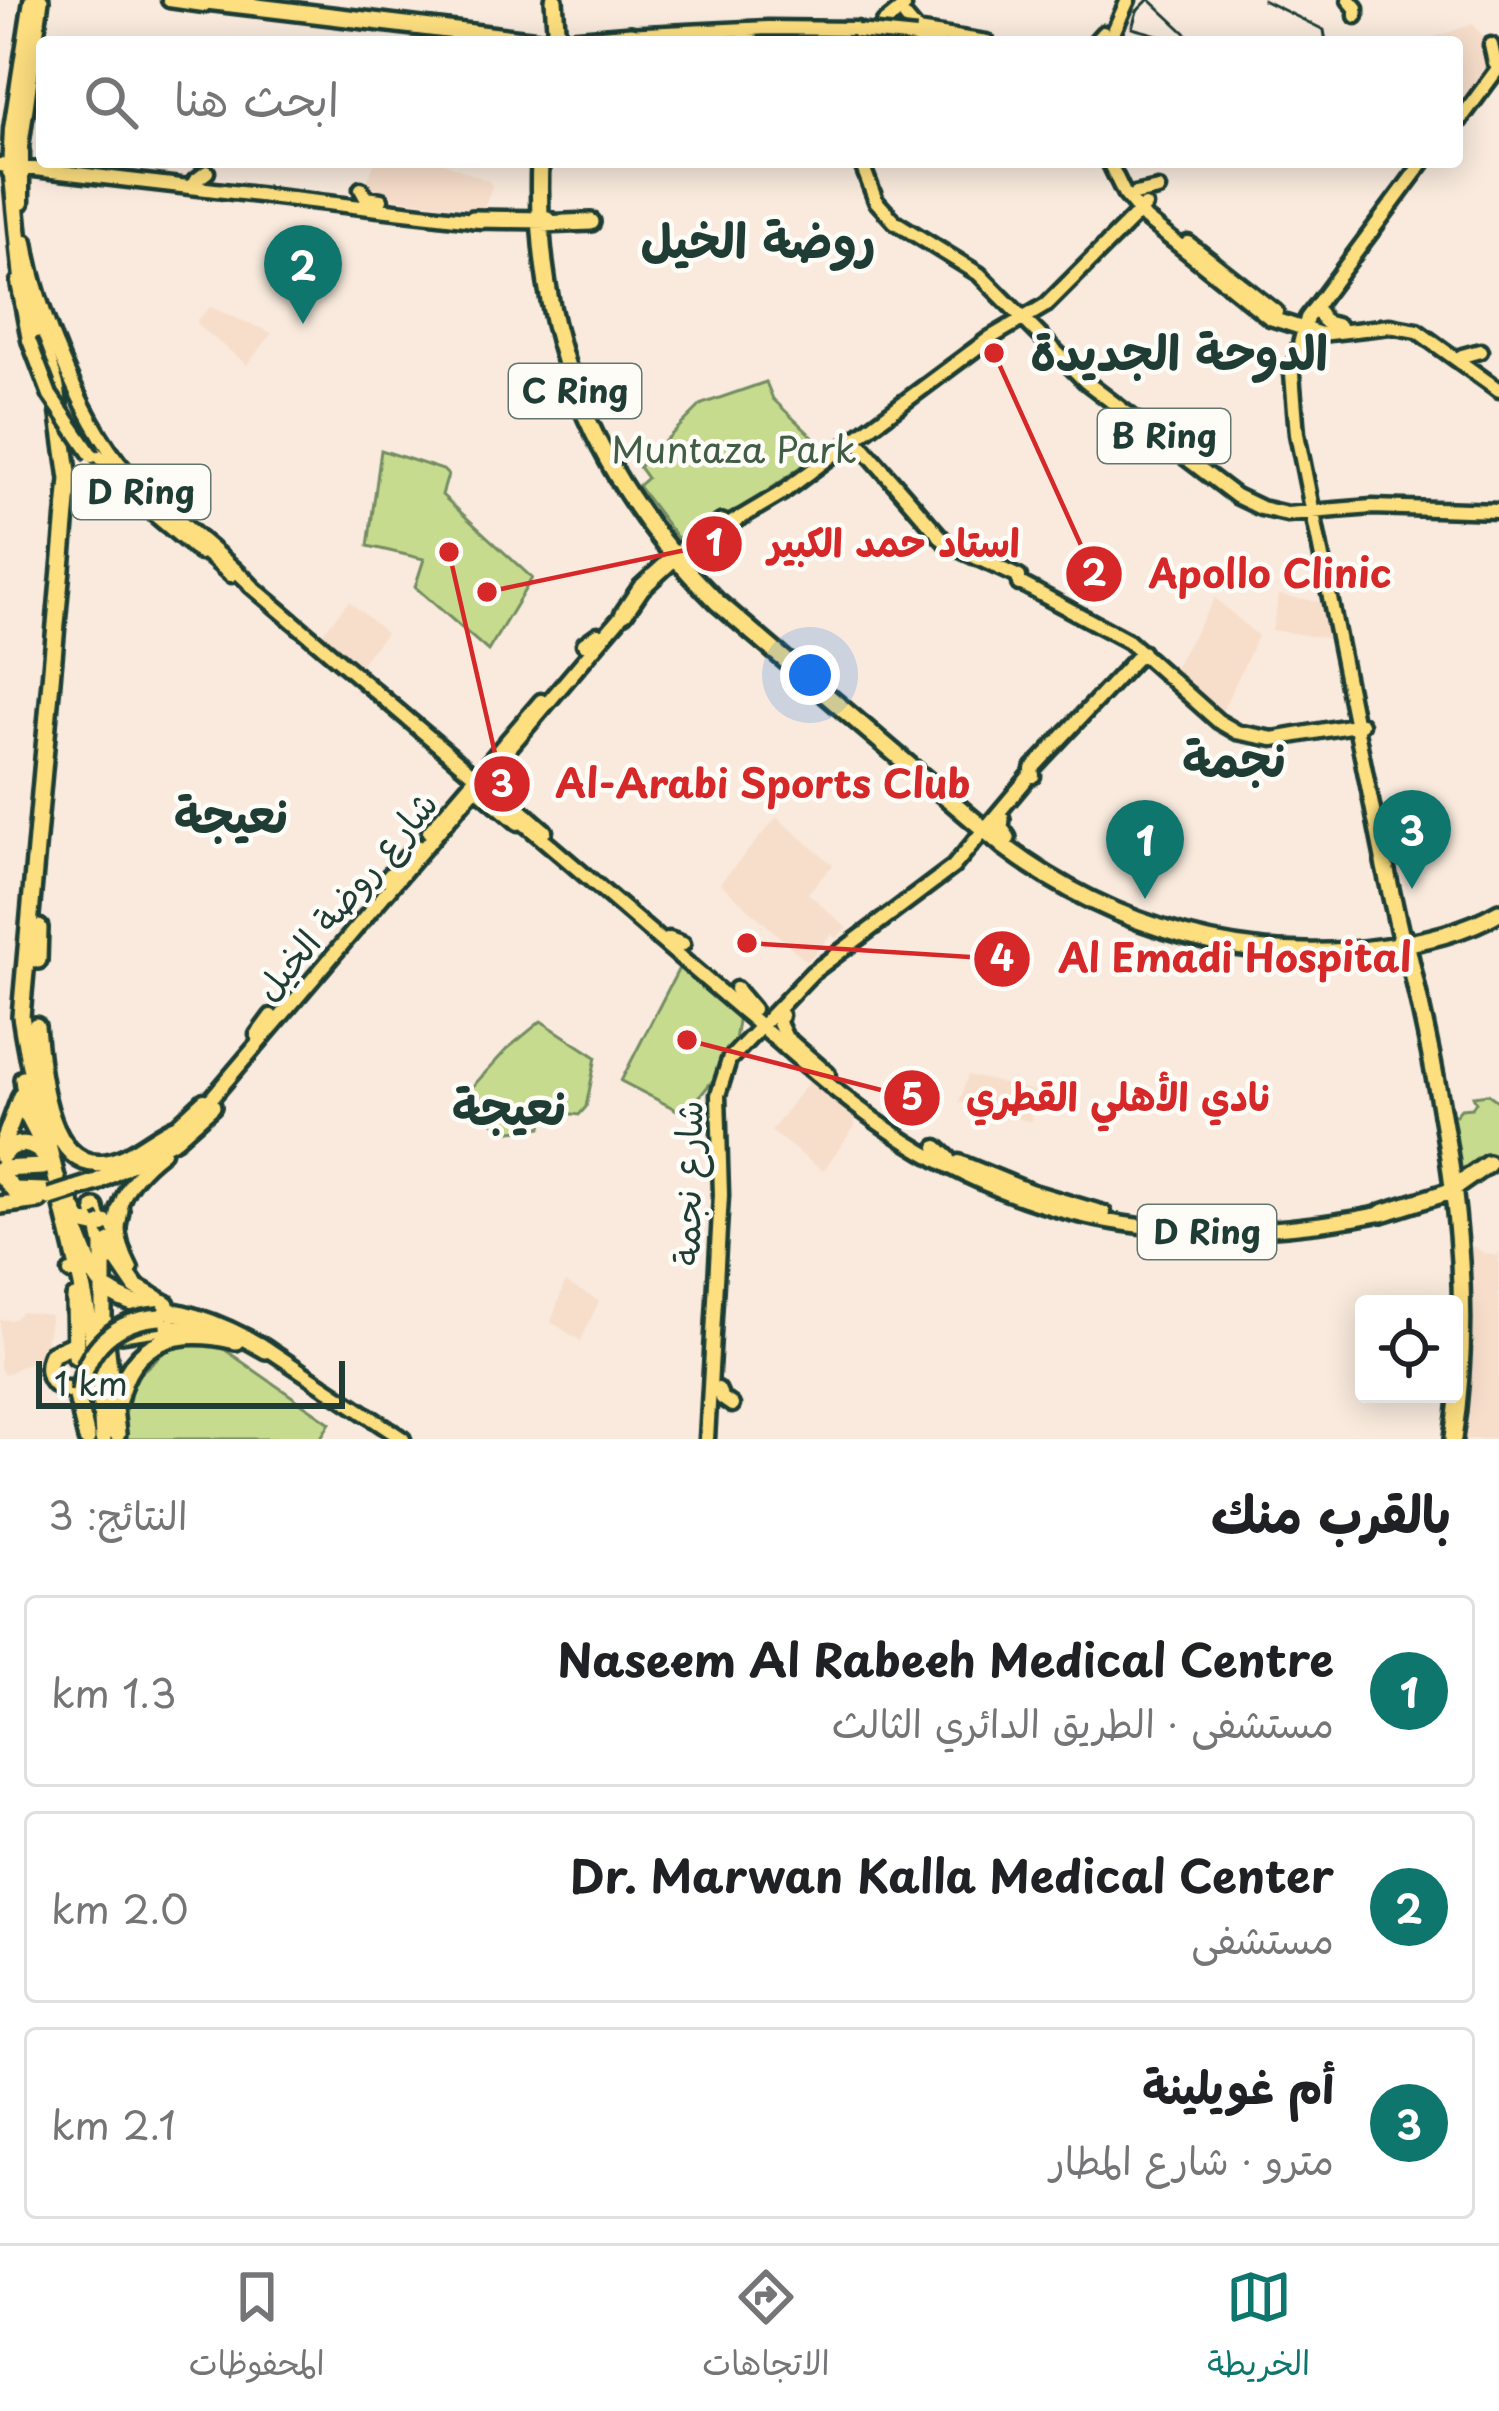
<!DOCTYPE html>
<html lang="ar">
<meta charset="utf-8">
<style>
:root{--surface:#fff;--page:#f2f2f2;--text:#202124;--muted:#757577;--line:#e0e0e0;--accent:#0f766e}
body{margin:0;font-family:"Playpen Sans","Playpen Sans Arabic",sans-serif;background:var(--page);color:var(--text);direction:rtl}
.controls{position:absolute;right:36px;bottom:36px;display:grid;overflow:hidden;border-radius:12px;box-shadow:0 6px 30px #0003}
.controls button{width:108px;height:108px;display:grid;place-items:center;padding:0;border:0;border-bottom:3px solid var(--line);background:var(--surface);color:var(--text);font:60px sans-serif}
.scale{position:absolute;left:36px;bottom:30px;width:309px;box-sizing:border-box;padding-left:12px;border:6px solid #1f3d34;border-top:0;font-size:33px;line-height:42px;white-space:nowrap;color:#1f3d34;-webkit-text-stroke:9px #fdfcf7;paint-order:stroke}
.you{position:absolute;left:810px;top:675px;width:42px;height:42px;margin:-30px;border:9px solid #fff;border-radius:50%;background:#1a73e8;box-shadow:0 0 0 18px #1a73e833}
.badge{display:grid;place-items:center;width:78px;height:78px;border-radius:50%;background:var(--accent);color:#fff;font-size:39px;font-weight:700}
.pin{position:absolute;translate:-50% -99px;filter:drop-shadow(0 3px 6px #0008)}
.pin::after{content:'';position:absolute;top:63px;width:42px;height:36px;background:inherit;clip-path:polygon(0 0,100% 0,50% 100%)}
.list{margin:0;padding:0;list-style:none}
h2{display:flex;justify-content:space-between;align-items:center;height:156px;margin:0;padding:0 48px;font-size:51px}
h2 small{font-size:39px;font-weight:400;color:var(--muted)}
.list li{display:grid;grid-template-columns:78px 1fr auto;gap:36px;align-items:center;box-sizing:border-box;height:192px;margin:0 24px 24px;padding:0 24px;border:3px solid var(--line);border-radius:12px}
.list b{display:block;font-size:45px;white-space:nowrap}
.list p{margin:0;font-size:39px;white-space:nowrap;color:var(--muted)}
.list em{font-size:39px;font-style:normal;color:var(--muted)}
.icon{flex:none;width:66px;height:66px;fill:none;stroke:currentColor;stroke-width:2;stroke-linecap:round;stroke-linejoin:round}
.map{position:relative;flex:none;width:1499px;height:1439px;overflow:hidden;direction:ltr}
.search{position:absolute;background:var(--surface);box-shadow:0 6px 30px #0003;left:36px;right:36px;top:36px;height:132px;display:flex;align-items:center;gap:30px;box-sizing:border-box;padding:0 42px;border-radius:12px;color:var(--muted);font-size:45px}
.sheet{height:804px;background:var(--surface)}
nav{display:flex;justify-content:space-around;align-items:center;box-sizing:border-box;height:168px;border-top:3px solid var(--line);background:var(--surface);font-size:33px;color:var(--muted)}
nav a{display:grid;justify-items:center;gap:6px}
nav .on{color:var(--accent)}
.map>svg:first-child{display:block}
.built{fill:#f7decb}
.green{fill:#c7db8f;stroke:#738c62;stroke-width:3}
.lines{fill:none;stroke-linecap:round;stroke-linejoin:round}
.major-casing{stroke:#1f3d34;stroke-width:21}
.highway-casing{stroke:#1f3d34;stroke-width:24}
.major{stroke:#fddf80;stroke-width:12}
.highway{stroke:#fddf80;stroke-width:15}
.tram{stroke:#1f3d34;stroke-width:3}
.major-bridge-casing{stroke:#1f3d34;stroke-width:21;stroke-linecap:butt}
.highway-bridge-casing{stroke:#1f3d34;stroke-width:24;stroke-linecap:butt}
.major-bridge{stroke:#fddf80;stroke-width:12}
.highway-bridge{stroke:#fddf80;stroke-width:15}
.labels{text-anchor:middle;stroke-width:9;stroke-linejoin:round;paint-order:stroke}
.shield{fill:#fdfcf7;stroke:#62766e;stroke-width:3}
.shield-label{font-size:33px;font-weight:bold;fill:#1f3d34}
.park-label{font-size:36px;fill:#415d46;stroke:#fdfcf7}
.street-label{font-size:36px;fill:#1f3d34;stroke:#fdfcf7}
.district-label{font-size:48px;font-weight:bold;fill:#1f3d34;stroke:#fdfcf7}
.leader{fill:none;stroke:#d62828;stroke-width:4.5}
.callout-dot{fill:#d62828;stroke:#fdfcf7;stroke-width:4.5}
.mark-label{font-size:36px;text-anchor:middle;font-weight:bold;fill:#fff}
.callout-label{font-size:39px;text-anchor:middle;font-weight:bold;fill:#d62828;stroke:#fdfcf7;stroke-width:9;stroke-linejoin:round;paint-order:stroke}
</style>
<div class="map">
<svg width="1499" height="1439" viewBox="0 0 1499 1439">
<rect width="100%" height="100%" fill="#f9eadd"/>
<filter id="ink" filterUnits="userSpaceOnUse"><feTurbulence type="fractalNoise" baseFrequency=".00833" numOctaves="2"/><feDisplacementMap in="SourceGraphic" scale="24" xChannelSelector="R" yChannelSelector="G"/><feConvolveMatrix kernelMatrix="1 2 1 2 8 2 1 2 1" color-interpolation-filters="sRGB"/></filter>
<g filter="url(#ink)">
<path class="built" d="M1473 24 1486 40 1494 63 1457 107V42L1427 40Z
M375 162H441L489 181 492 187 485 205 479 209 367 195 364 189Z
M210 307 272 333 247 365 199 326 197 320Z
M1279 595 1321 602 1331 639 1272 630Z
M1215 598 1258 636 1220 716 1171 674Z
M349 601 386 633 358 667 321 635Z
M777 817 833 865 808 893 847 928 836 938 831 934 807 962 720 883Z
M968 1075 1034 1091 1031 1122 959 1102Z
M814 1079 855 1114V1126L823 1171 771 1131 810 1080Z
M1466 1242 1484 1253 1497 1256 1499 1251V1439H1460L1469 1300 1474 1289 1468 1284Z
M565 1282 599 1301 581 1341 551 1322Z
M22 1312 51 1315 44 1355 4 1375 0 1367V1320L14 1319Z"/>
<path class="green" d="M766 382 773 399 821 445 822 452 744 508 677 538 638 486 647 478 639 467 702 404Z
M381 450 443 470 448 475 442 495 532 578 488 651 415 587 424 559 368 546Z
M679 968 739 1014 734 1048H729L724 1067 685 1114 621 1081Z
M541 1021 596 1057 586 1107 579 1115 545 1110 542 1127 505 1132 464 1096 507 1049Z
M1488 1094 1499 1102V1153L1464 1174 1459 1173 1446 1114 1456 1115 1461 1109 1472 1108 1476 1102 1473 1096Z
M208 1338 330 1423 320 1439H125L124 1387 177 1341Z"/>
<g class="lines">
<defs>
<path id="major" d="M169 0 204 5
M1349 0 1356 8V16
M906 18 917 31 987 42
M625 35 768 28 857 29
M744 35 754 42
M909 39 938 42
M872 42 884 23 904 7
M1095 42 1103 33
M1109 42 1128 0
M1491 45 1495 63
M1457 124 1499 67
M861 162 876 201 895 222 979 274 1086 382 1236 496 1261 508 1287 514 1372 507 1499 511
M1109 162 1124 193 1146 219 1270 318 1321 334 1390 326 1417 331 1499 390
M0 165 482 221
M9 172 11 129 31 0
M195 181 207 172
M361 189 366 198 381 200
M1135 194 1158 189
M22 203V152
M26 242C36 310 86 433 136 482 173 519 216 549 253 587
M1188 243 1276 312
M18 282 29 340
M1319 313 1325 322 1339 326
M1462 356 1480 351
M1302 357 1321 334
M854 437 947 544 1019 577V584
M94 451 144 501
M138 501 200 553
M718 531 782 493 990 338 1046 305 1145 206
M197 545 231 575
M1020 583 1128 641 1218 721 1237 732 1273 739 1361 724
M250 585 469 771
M584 644 598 634
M1033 776 1032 769 1142 652
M483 777 545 831
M474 786 518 823
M514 815C594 882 671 950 750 1017 801 1061 850 1106 907 1142 1058 1238 1220 1247 1390 1212
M429 832 541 701
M1385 870 1297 434 1292 374 1307 318 1423 162
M386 879 417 846
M669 939 683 944
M736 989 753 1009
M781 1015 779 1023 786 1038
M257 1035 271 1016
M789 1040 828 1074
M204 1107 630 606
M174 1128 204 1100
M937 1147 949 1158
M959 1162 1030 1191 1104 1213
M131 1269C104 1218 121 1184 163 1152
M70 1272 71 1273
M165 1325 210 1331
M260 1344 403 1439
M718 1389 722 1398 732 1405
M707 1439 721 1195 718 1095 729 1060 812 973 953 867 1031 774"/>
<path id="highway" d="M198 0 547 42
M554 0 557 42
M550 42 631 35
M18 158 40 0
M540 162C533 336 594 480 717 602L1005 847C1114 929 1249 967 1385 947 1424 941 1465 932 1499 912
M12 171 22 274 56 387 69 479 21 1016C43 1158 98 1295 103 1439
M473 219 548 220
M541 224 591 222
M677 560 679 553 722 523
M624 613 641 588 678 554
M1001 819 1000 828 1007 838
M1384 862 1401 938 1407 943
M1405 938C1443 1103 1479 1269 1453 1439
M38 960 39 928
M36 1026C40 1066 46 1173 106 1163 131 1159 152 1138 174 1128
M23 1079 28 1116 41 1141
M0 1152 21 1096
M2 1156C15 1139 33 1141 46 1158
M0 1169 43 1167
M0 1174 14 1190 46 1191
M97 1182 176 1138 212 1106
M66 1195 80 1222 99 1226
M0 1205 39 1200
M95 1208 103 1244V1318L117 1434
M1382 1213 1448 1192 1488 1164
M78 1236 91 1269 100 1282
M115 1256 136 1287 166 1304
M111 1258 120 1210
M109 1291C136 1310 164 1307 194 1317 220 1325 243 1336 266 1350
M75 1298 76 1356
M122 1333 170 1326
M75 1344 52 1354C39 1381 67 1403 88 1380
M76 1392 87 1439
M118 1401C131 1338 180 1327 236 1341"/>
</defs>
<use href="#major" class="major-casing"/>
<use href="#highway" class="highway-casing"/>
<use href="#major" class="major"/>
<use href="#highway" class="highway"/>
<path class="tram" d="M1148 0 1137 11 1132 28 1183 42
M1150 0 1195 42
M1263 0 1324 30 1326 42"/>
<defs>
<path id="major-bridge" d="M857 31 916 37
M29 340 50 395 92 456"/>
<path id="highway-bridge" d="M50 1197 97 1182
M99 1226 105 1223
M80 1392C85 1347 116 1320 160 1317"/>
</defs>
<use href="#major-bridge" class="major-bridge-casing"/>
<use href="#highway-bridge" class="highway-bridge-casing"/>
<use href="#major-bridge" class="major-bridge"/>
<use href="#highway-bridge" class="highway-bridge"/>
</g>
</g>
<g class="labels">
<g class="shield">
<rect x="509" y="364" width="132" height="54" rx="9"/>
<rect x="1098" y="409" width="132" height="54" rx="9"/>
<rect x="72" y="465" width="138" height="54" rx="9"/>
<rect x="1138" y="1205" width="138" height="54" rx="9"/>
</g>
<g class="shield-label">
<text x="575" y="403">C Ring</text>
<text x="1164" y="448">B Ring</text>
<text x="141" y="504">D Ring</text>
<text x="1207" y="1244">D Ring</text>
</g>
<g class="park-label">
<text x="734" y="463">Muntaza Park</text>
</g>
<g class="street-label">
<text transform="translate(346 896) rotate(-50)" y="13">شارع روضة الخيل</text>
<text transform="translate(688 1183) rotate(-89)" y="13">شارع نجمة</text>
</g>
<g class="district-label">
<text x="758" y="258">روضة الخيل</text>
<text x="1179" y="370">الدوحة الجديدة</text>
<text x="1234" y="777">نجمة</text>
<text x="231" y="833">نعيجة</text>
<text x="509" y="1125">نعيجة</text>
</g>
</g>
<path class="leader" d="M487 592L714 544M994 353L1094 574M449 552L502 784M747 943L1002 959M687 1040L912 1098"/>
<g class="callout-dot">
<circle cx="487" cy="592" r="12"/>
<circle cx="994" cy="353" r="12"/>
<circle cx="449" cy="552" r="12"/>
<circle cx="747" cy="943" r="12"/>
<circle cx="687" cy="1040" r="12"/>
<circle cx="714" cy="544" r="30"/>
<circle cx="1094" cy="574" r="30"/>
<circle cx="502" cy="784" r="30"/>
<circle cx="1002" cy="959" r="30"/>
<circle cx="912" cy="1098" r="30"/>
</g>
<g class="mark-label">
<text x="714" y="556">1</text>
<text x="1094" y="586">2</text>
<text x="502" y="797">3</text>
<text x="1002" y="971">4</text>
<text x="912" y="1110">5</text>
</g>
<g class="callout-label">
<text x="894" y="557">استاد حمد الكبير</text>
<text x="1270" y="588">Apollo Clinic</text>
<text x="763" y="798">Al-Arabi Sports Club</text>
<text x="1235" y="972">Al Emadi Hospital</text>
<text x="1118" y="1111">نادي الأهلي القطري</text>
</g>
</svg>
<div class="controls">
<button><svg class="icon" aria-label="locate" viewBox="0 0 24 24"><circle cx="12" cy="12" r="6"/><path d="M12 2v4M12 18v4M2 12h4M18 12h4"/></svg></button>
</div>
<div class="scale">1 km</div>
<div class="you"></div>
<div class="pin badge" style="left:1145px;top:899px">1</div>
<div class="pin badge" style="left:303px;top:324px">2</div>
<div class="pin badge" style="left:1412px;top:889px">3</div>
<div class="search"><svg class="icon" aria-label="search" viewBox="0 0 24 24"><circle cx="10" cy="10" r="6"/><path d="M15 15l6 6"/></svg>ابحث هنا</div>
</div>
<section class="sheet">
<h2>بالقرب منك<small>النتائج: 3</small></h2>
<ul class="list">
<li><span class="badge">1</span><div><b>Naseem Al Rabeeh Medical Centre</b><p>مستشفى · الطريق الدائري الثالث</p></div><em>1.3 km</em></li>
<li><span class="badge">2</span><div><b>Dr. Marwan Kalla Medical Center</b><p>مستشفى</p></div><em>2.0 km</em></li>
<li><span class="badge">3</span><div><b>أم غويلينة</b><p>مترو · شارع المطار</p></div><em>2.1 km</em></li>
</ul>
</section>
<nav>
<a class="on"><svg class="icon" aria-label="map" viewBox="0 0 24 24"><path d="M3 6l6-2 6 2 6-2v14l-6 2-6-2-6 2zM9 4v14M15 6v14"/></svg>الخريطة</a>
<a><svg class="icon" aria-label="directions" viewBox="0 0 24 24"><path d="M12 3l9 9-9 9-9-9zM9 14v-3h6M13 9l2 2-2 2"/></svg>الاتجاهات</a>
<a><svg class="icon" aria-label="saved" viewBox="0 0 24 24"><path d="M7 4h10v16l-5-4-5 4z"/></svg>المحفوظات</a>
</nav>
